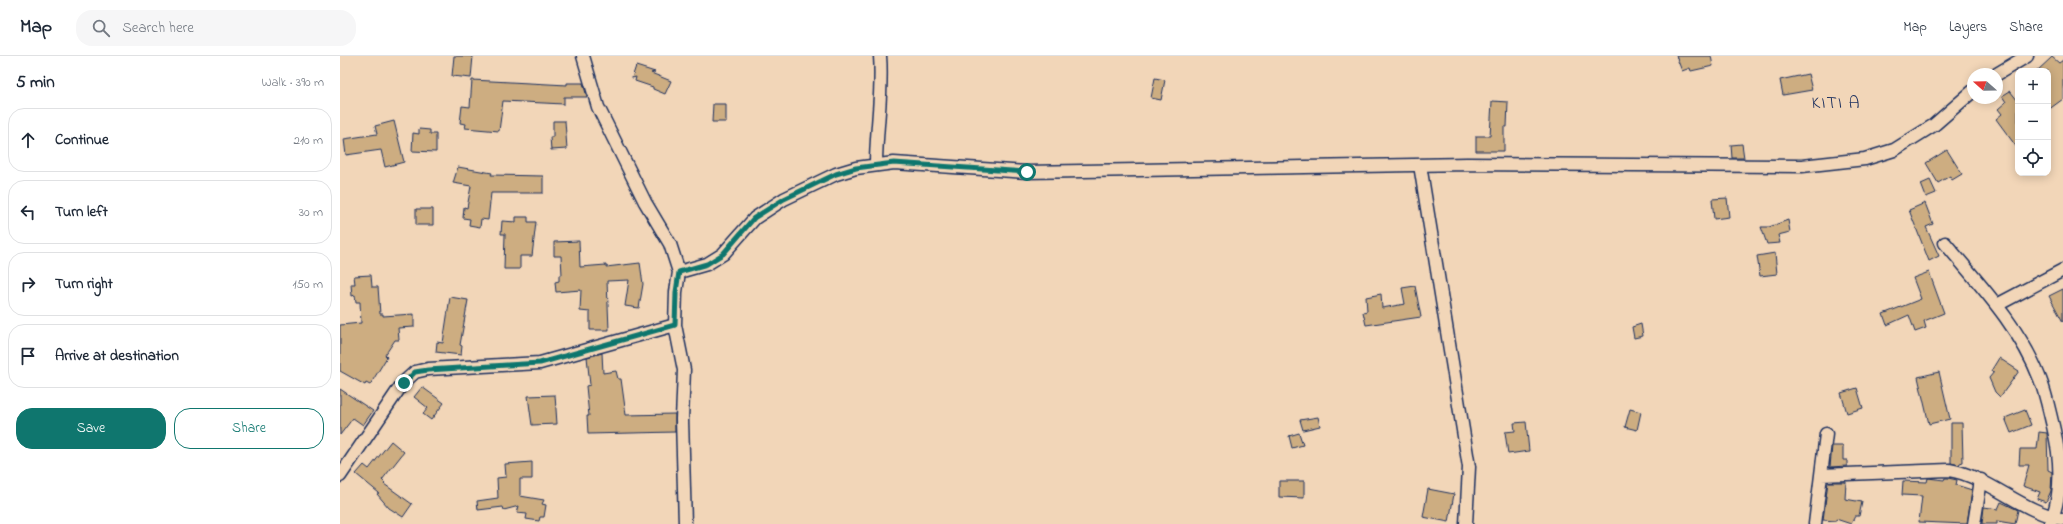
<!DOCTYPE html>
<meta charset="utf-8">
<style>
:root{--surface:#fff;--page:#f6f6f7;--text:#1f2937;--muted:#747a83;--line:#e0e1e3;--accent:#0f766e}
body{margin:0;font-family:"Indie Flower",sans-serif;background:var(--page);color:var(--text)}
.controls{position:absolute;right:12px;top:12px;display:grid;overflow:hidden;border-radius:8px;box-shadow:0 2px 10px #0003}
.controls button{width:36px;height:36px;display:grid;place-items:center;padding:0;border:0;border-bottom:1px solid var(--line);background:var(--surface);color:var(--text);font:20px sans-serif}
.compass{position:absolute;left:1627px;top:12px;width:36px;height:36px;border-radius:50%;background:var(--surface);box-shadow:0 2px 10px #0003;rotate:290deg}
.stop{position:absolute;width:12px;height:12px;margin:-9px;border:3px solid #0f766e;border-radius:50%;background:#fff}
.stop.end{background:#0f766e;border-color:#fff;box-shadow:0 1px 4px #0008}
.list{margin:0;padding:0;list-style:none}
h2{display:flex;justify-content:space-between;align-items:center;height:52px;margin:0;padding:0 16px;font-size:17px}
h2 small{font-size:13px;font-weight:400;color:var(--muted)}
.list li{display:grid;grid-template-columns:26px 1fr auto;gap:12px;align-items:center;box-sizing:border-box;height:64px;margin:0 8px 8px;padding:0 8px;border:1px solid var(--line);border-radius:16px}
.list b{display:block;font-size:15px;white-space:nowrap}
.list em{font-size:13px;font-style:normal;color:var(--muted)}
.actions{display:flex;gap:8px;padding:12px 16px}
.actions a{flex:1;padding:9px 0;border:1px solid var(--accent);border-radius:16px;text-align:center;font-size:14px;color:var(--accent)}
.actions .main{background:var(--accent);color:#fff}
.icon{flex:none;width:22px;height:22px;fill:none;stroke:currentColor;stroke-width:2;stroke-linecap:round;stroke-linejoin:round}
.map{position:relative;flex:none;width:1723px;height:468px;overflow:hidden}
header{display:flex;align-items:center;gap:24px;box-sizing:border-box;height:56px;padding:0 20px;background:var(--surface);border-bottom:1px solid var(--line)}
header strong{font-size:19px}
nav{display:flex;gap:22px;margin-inline-start:auto;font-size:14px}
.search{width:280px;height:36px;background:var(--page);display:flex;align-items:center;gap:10px;box-sizing:border-box;padding:0 14px;border-radius:16px;color:var(--muted);font-size:15px}
main{display:flex}
aside{flex:1;background:var(--surface)}
.map>svg:first-child{display:block}
.building{fill:#cdad81;stroke:#1b2f5e}
.lines{fill:none;stroke-linecap:round;stroke-linejoin:round}
.minor-casing{stroke:#1b2f5e;stroke-width:15}
.minor{stroke:#f2d6b8;stroke-width:12}
.route{stroke:#0f766e;stroke-width:5}
.labels{text-anchor:middle;stroke-width:3;stroke-linejoin:round;paint-order:stroke}
.quarter-label{font-size:18px;letter-spacing:1px;fill:#1b2f5e;stroke:#f2d6b8}
</style>
<header>
<strong>Map</strong>
<div class="search"><svg class="icon" aria-label="search" viewBox="0 0 24 24"><circle cx="10" cy="10" r="6"/><path d="M15 15l6 6"/></svg>Search here</div>
<nav><a>Map</a><a>Layers</a><a>Share</a></nav>
</header>
<main>
<aside>
<h2>5 min<small>Walk · 390 m</small></h2>
<ul class="list">
<li><svg class="icon" aria-label="ahead" viewBox="0 0 24 24"><path d="M12 20V5M6 11l6-6 6 6"/></svg><div><b>Continue</b></div><em>210 m</em></li>
<li><svg class="icon" aria-label="left" viewBox="0 0 24 24"><path d="M17 20v-9H6M10 6l-5 5 5 5"/></svg><div><b>Turn left</b></div><em>30 m</em></li>
<li><svg class="icon" aria-label="right" viewBox="0 0 24 24"><path d="M7 20v-9h11M14 6l5 5-5 5"/></svg><div><b>Turn right</b></div><em>150 m</em></li>
<li><svg class="icon" aria-label="arrive" viewBox="0 0 24 24"><path d="M6 21V4h12l-3 4 3 4H6"/></svg><div><b>Arrive at destination</b></div></li>
</ul>
<div class="actions"><a class="main">Save</a><a>Share</a></div>
</aside>
<div class="map">
<svg width="1723" height="468" viewBox="0 0 1723 468">
<rect width="100%" height="100%" fill="#f2d6b8"/>
<filter id="ink" filterUnits="userSpaceOnUse"><feTurbulence type="fractalNoise" baseFrequency=".025" numOctaves="2"/><feDisplacementMap in="SourceGraphic" scale="8" xChannelSelector="R" yChannelSelector="G"/><feConvolveMatrix kernelMatrix="1 2 1 2 8 2 1 2 1" color-interpolation-filters="sRGB"/></filter>
<g filter="url(#ink)">
<path class="building" d="M114 0H133L131 22 112 20Z
M1336 0H1371L1373 10 1351 15 1350 12 1342 15Z
M1712 1 1719 7 1723 4V43L1708 54V15H1697Z
M296 10 315 16 311 17 331 25 325 38 313 33V31L295 25 296 21 292 22Z
M1468 18 1472 34 1443 39 1440 24Z
M815 22 825 24 821 44 811 42Z
M132 24 227 29V27H243L247 41H224V48L163 45 159 75 125 72 126 68 120 67 122 50 130 51Z
M1670 35 1678 45V93L1656 63 1662 58 1658 53 1666 46 1662 40Z
M1152 45 1168 46 1167 71H1164V95H1136V80H1150Z
M373 48H386V66H372Z
M54 65 64 106 45 111 41 94 6 99 4 83 37 78 35 70Z
M213 65H225L227 93 211 94 210 81H213Z
M79 73 90 74V78H96V96L72 95 73 77 79 78Z
M1402 88 1404 102H1392L1391 89Z
M1607 94 1622 118 1612 124 1610 120 1598 127 1586 107Z
M118 111 152 117 151 119 203 120V137H151L148 164 141 163 140 171 129 169 130 163 123 162 124 151 127 152 131 130 113 127Z
M1590 124 1596 137 1586 141 1581 128Z
M1387 142 1389 161 1374 163 1372 143Z
M1585 147 1593 168 1586 171 1599 200 1589 205 1569 154Z
M76 153H93V169H76Z
M176 161H188V166H196L192 200H180V213H164L165 178H161L162 165 176 166Z
M1448 164 1450 176 1438 179 1440 187 1427 188 1421 171H1429Z
M239 185 240 211 266 209V211L300 207 303 228 299 252 285 250 289 224 267 225 269 274H250V256L240 255 241 234 216 236 215 226 219 225V219H222L221 200H214V186Z
M1435 197 1437 218 1420 220 1417 200Z
M1589 216 1604 257 1584 265 1586 272 1575 276 1569 259 1547 269 1543 258 1581 243 1573 222Z
M31 219 32 231H38L40 258H43V260L74 258V271L58 272 59 284H55L45 299 47 301 30 329 26 327 25 329 0 315V269L21 267 20 246H16L15 239 12 240 11 228H15L14 220Z
M1075 230 1081 261 1026 269 1023 256 1027 255 1026 241 1041 238 1042 252 1065 248 1062 232Z
M1723 233V266L1709 240Z
M110 241 128 244 120 289 122 290 121 299 96 296 97 286 103 287Z
M1301 268 1303 280 1294 282 1292 271Z
M262 297 263 317 276 315 278 323H281L286 359 335 358V376L248 378 247 360H249L246 330 250 329 247 301Z
M1659 302 1679 315 1660 341 1655 336 1649 322 1654 316 1651 315Z
M1599 316 1610 363 1589 368 1578 321Z
M82 331 104 347 91 364 83 358 88 352 74 341Z
M1517 332 1523 352 1507 357 1501 337Z
M0 333 33 355 23 369 13 362 0 379Z
M215 339 217 368 192 369 188 340Z
M1290 353 1301 356 1297 374 1285 371Z
M1685 354 1691 369 1671 377 1665 362Z
M978 361 980 370 963 374 960 364Z
M1186 366 1189 395 1168 398 1165 376 1175 375 1174 367Z
M1611 367H1622L1623 406 1620 407 1619 409 1611 407Z
M1699 376 1707 377 1708 414 1712 416 1711 435 1706 446 1697 443 1700 436 1683 430 1689 409H1679L1680 393H1697Z
M959 377 963 389 952 392 949 380Z
M51 385 64 396 42 424 45 427 44 428 72 448 63 461 49 452 37 438 39 437 16 418 24 409 29 413Z
M1492 390H1503V404H1507V410L1490 411Z
M192 406V423H180V440L204 444 202 448 206 449 204 461H200L199 465 186 463 187 458 177 457 179 450 164 454 163 451 138 454 137 445 158 442 157 422 166 421 165 408Z
M1588 422 1604 424 1605 422H1608L1617 424 1616 429 1632 434 1627 468 1579 466 1582 440 1562 439 1563 425 1587 426Z
M939 425H964V442L939 441Z
M1488 426H1506L1505 443 1522 446 1519 460H1515L1511 468 1496 463V465L1483 464Z
M1088 433 1114 438 1109 466 1083 461Z
M1661 446 1678 454 1675 468 1657 465V468H1642L1644 451 1658 453Z"/>
<g class="lines">
<defs>
<path id="minor" d="M243 0 258 51 305 146 330 188 339 216 336 236 335 269 344 314 342 363 345 468
M1657 18 1687 0
M536 109C536 73 543 36 540 0
M1080 109 1129 411 1126 468
M1605 187C1640 229 1680 271 1700 323 1706 338 1709 354 1713 370 1721 402 1723 437 1710 468
M339 216 367 208 383 198 415 162 444 143 496 118 516 112 554 107 687 116 1127 108 1462 110 1525 103 1554 94 1594 69 1633 35
M1657 249 1723 214
M1481 419 1609 414C1648 420 1683 457 1723 463
M0 420 63 327 75 316 88 313 200 307 335 269
M1475 468 1486 378
M1634 468 1641 424"/>
</defs>
<use href="#minor" class="minor-casing"/>
<use href="#minor" class="minor"/>
</g>
</g>
<g class="lines" filter="url(#ink)">
<path class="route" d="M64 327 75 316 88 314 200 307 335 269 336 236 339 216 367 208 383 198 414 162 444 143 496 118 516 112 554 107 687 116"/>
</g>
<g class="labels">
<g class="quarter-label">
<text x="1496" y="52">KITI A</text>
</g>
</g>
</svg>
<div class="controls">
<button>+</button>
<button>−</button>
<button><svg class="icon" aria-label="locate" viewBox="0 0 24 24"><circle cx="12" cy="12" r="6"/><path d="M12 2v4M12 18v4M2 12h4M18 12h4"/></svg></button>
</div>
<svg class="compass" viewBox="-18 -18 36 36"><path d="M0-13l5 13h-10z" fill="#e53935"/><path d="M0 13l5-13h-10z" fill="#747a83"/></svg>
<div class="stop" style="left:687px;top:116px"></div>
<div class="stop end" style="left:64px;top:327px"></div>
</div>
</main>
